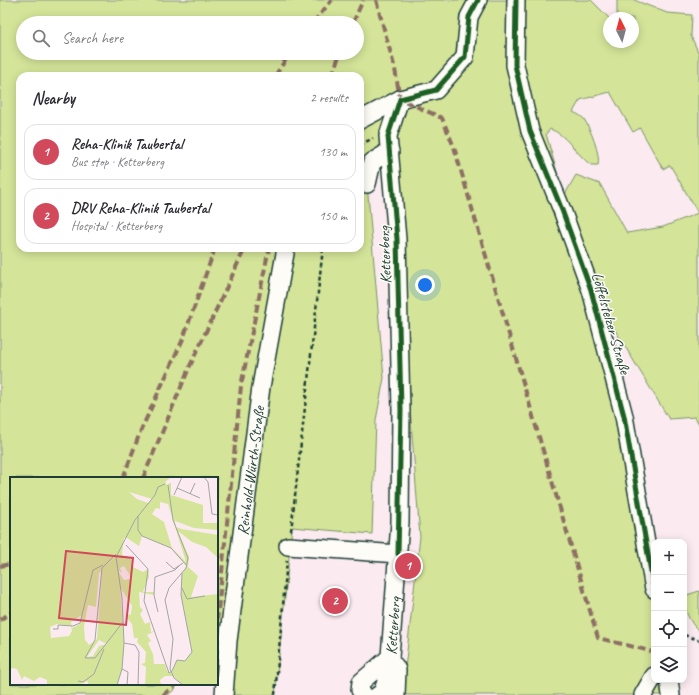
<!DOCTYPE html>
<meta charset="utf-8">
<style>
:root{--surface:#fff;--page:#f7f7f7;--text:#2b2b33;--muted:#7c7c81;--line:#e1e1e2;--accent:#d1495b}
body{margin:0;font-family:Caveat,sans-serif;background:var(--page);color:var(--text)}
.controls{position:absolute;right:12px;bottom:12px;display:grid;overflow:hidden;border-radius:8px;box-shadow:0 2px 10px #0003}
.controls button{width:36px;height:36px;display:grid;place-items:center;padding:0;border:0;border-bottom:1px solid var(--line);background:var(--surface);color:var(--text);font:20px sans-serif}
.compass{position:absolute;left:603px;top:12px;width:36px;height:36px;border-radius:50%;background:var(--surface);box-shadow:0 2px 10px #0003;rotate:354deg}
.you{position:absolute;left:425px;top:285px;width:14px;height:14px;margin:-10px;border:3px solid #fff;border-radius:50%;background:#1a73e8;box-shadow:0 0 0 6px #1a73e833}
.badge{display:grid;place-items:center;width:26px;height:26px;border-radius:50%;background:var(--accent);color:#fff;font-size:13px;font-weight:700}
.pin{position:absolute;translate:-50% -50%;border:2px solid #fff;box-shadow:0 1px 4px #0006}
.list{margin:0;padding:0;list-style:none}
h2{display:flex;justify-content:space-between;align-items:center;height:52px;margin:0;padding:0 16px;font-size:17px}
h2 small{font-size:13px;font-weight:400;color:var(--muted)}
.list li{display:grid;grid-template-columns:26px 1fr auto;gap:12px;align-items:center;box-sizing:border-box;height:56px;margin:0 8px 8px;padding:0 8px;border:1px solid var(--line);border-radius:12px}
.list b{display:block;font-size:15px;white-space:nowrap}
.list p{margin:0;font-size:13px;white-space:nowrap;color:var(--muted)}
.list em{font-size:13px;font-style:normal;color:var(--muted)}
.icon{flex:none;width:22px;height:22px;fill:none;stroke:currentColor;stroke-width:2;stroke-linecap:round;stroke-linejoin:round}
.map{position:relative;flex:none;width:699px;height:695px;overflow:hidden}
.search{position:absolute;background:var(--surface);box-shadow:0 2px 10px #0003;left:16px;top:16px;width:348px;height:44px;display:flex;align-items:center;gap:10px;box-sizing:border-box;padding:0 14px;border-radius:22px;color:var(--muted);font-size:15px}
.panel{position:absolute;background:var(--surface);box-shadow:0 2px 10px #0003;left:16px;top:72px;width:348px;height:180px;border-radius:12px}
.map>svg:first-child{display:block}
.green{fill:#d4e599;stroke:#7a9166;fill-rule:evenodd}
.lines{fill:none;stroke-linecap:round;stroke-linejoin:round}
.minor-casing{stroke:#1f3d34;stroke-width:20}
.path{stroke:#1f3d34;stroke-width:2.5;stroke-dasharray:4 3;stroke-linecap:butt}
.minor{stroke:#fdfcf7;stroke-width:17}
.quiet{stroke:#8d6e63;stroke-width:4;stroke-dasharray:8 4;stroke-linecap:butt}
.cycleway-casing{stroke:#fdfcf7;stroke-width:8}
.cycleway{stroke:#1b5e20;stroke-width:5}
.labels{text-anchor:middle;stroke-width:3;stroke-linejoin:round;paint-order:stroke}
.street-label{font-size:16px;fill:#1f3d34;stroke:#fdfcf7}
.inset-road{fill:none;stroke:#a3a5a5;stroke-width:1}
.view{fill:#d1495b;fill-opacity:0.15;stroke:#d1495b;stroke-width:2}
.inset-edge{fill:none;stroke:#1f3d34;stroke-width:2}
</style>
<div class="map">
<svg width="699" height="695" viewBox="0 0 699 695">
<rect width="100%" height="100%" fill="#fbebf0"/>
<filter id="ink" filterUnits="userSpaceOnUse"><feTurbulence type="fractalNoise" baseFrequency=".025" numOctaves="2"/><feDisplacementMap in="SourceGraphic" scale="8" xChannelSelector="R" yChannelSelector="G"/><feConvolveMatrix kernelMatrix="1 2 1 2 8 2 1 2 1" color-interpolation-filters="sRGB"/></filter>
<g filter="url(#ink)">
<path class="green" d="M0 0H591L609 18V42H633V18H617V0H634L667 13 692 15 691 36 699 54V424L695 417 669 419 592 292 654 589V680H669L671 695H402L420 537 390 151 367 184 384 378 376 420 372 534 292 527 275 695H231L235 638 217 646V478H11V684H176V688L168 695H0ZM23 23H357V53H23ZM20 76H360V248H20ZM610 92 633 132 640 128 663 169 670 165 698 213 663 227 627 233 600 184 576 175 564 196 546 134 550 129C566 134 577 155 591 165H598C601 155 590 128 584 119 582 116 577 114 573 112L580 100Z
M699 591V631C689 622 684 610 684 596Z"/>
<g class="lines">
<defs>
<g id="minor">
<path d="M516 0 515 65 530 131 562 210 591 290 624 416 654 589"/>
<path d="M360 120 400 99"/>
<path d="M367 184 372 162 390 151"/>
<path d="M288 546 398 554"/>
<path d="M395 666 397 670 396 695"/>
<path d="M669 680 671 695"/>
<path id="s1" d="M224 695 228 641 261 387 286 248"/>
<path d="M364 695 360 690 361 682 390 657"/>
<path id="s2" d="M378 695 382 693 388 676 390 657 400 522 401 410 397 239 388 136 400 99 436 90 465 57 469 17 478 0"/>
<path d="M643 695 654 676"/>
</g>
</defs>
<use href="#minor" class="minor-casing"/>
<path class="path" d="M360 145 373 138
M291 531 323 248
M684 635 699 640
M275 695 287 560"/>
<use href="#minor" class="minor"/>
<path class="quiet" d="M376 0 395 69 400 99 442 118 454 147 598 638 654 652
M313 23 332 0
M353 23 363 0
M275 76 290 53
M332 76 340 53
M123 478 141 430 183 339 215 248
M143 478 189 368 245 248
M0 566 11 564
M0 620 11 612
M217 621 241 386 269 248
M163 695 174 686V684"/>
<defs>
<path id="cycleway" d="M516 0 515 65 530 131 562 210 591 290 624 416 654 589
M398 554 401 410 397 239 388 136 400 99 436 90 465 57 469 17 478 0"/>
</defs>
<use href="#cycleway" class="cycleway-casing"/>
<use href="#cycleway" class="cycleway"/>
</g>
</g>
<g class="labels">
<g class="street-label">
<text transform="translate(384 255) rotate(-92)" y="6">Ketterberg</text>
<text transform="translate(612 323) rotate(74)" y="6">Löffelstelzer Straße</text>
<text dy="6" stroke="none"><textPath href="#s1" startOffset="226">Reinhold-Würth-Straße</textPath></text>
<text dy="6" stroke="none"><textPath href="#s2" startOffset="73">Ketterberg</textPath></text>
</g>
</g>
<g transform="translate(10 477)">
<rect width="208" height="208" fill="#fbebf0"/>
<path d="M0 0H161L155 5 157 8 160 6H161V18L193 28V46H208V53L184 51 165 44 166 50 172 52 208 58 207 80 196 70 182 65 168 54 179 80 178 90 188 99 181 120 208 117V208H173L163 199H155L150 203 151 208H135L136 190 131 187 135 186 136 175 127 165 128 161H124L122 147 115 139 121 137 122 129 110 110 114 166 112 192 107 208H79L77 204 69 208H37V203L30 200 24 204 14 199 12 203 7 192 2 191 0 195ZM119 15 142 22 138 26 127 22ZM150 25 158 27 176 85 162 71 154 45 142 37 146 31 150 32ZM132 59 161 71 177 89 172 96 171 118 182 175 175 184 167 183 161 196 157 194 155 187H144L143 177 138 166 141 164 137 158 145 154 141 155 140 145 135 147 130 137 133 133 130 130 129 115 144 118V115H133L139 100 138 92 133 95 123 90 122 83 116 79 115 82 112 77 114 61H117L129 69ZM114 89 119 97 121 102 114 103 110 97 108 93 112 96 110 91ZM92 93 87 162 79 168 75 163 74 149 78 128 86 130 89 96ZM72 138 70 147 62 151 61 145ZM47 147 61 149 62 154 59 159 41 161 40 150ZM89 163 97 167 89 169 83 179 77 180Z" fill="#d4e599" fill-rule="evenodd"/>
<path class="inset-road" d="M194 0 198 5 202 37 208 38M158 8 163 43 178 81 176 91 159 111 155 123 163 162 160 192 164 201 173 208M167 11 190 21M180 17 185 6M164 18 172 0M128 39V53L132 59 161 71 177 89M116 68 138 92 134 124 159 196 162 194 167 183 175 184 182 175 171 118 172 96M106 77 92 91 85 163 75 181H85L113 145M156 85 164 92 173 86M172 111 177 122 195 119M148 135 144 118 145 100 165 93 170 88M43 152H48V148L63 149 70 146 83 93 93 88M114 166 125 168 129 175 128 208M112 192 118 195 117 208M68 204 73 205 84 197 94 172M107 208 112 192 114 166 112 121 106 80 125 43 145 18 148 10 155 7"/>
<path class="view" d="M56 74 123 81 116 148 49 141Z"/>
<rect width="208" height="208" class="inset-edge"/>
</g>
</svg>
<div class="controls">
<button>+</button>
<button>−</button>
<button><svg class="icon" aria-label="locate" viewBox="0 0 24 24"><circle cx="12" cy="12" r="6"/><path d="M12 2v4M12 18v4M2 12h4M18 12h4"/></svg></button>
<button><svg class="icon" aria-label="layers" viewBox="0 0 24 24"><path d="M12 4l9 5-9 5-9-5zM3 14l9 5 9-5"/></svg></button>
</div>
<svg class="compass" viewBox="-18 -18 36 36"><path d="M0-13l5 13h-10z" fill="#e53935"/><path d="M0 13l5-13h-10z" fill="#7c7c81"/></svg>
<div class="you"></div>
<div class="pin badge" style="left:408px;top:566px">1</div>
<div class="pin badge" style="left:335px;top:601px">2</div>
<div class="search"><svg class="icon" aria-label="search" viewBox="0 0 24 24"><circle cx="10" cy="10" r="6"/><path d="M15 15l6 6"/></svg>Search here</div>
<section class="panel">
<h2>Nearby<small>2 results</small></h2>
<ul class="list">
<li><span class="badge">1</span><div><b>Reha-Klinik Taubertal</b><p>Bus stop · Ketterberg</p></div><em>130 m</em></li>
<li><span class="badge">2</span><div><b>DRV Reha-Klinik Taubertal</b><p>Hospital · Ketterberg</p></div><em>150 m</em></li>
</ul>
</section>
</div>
